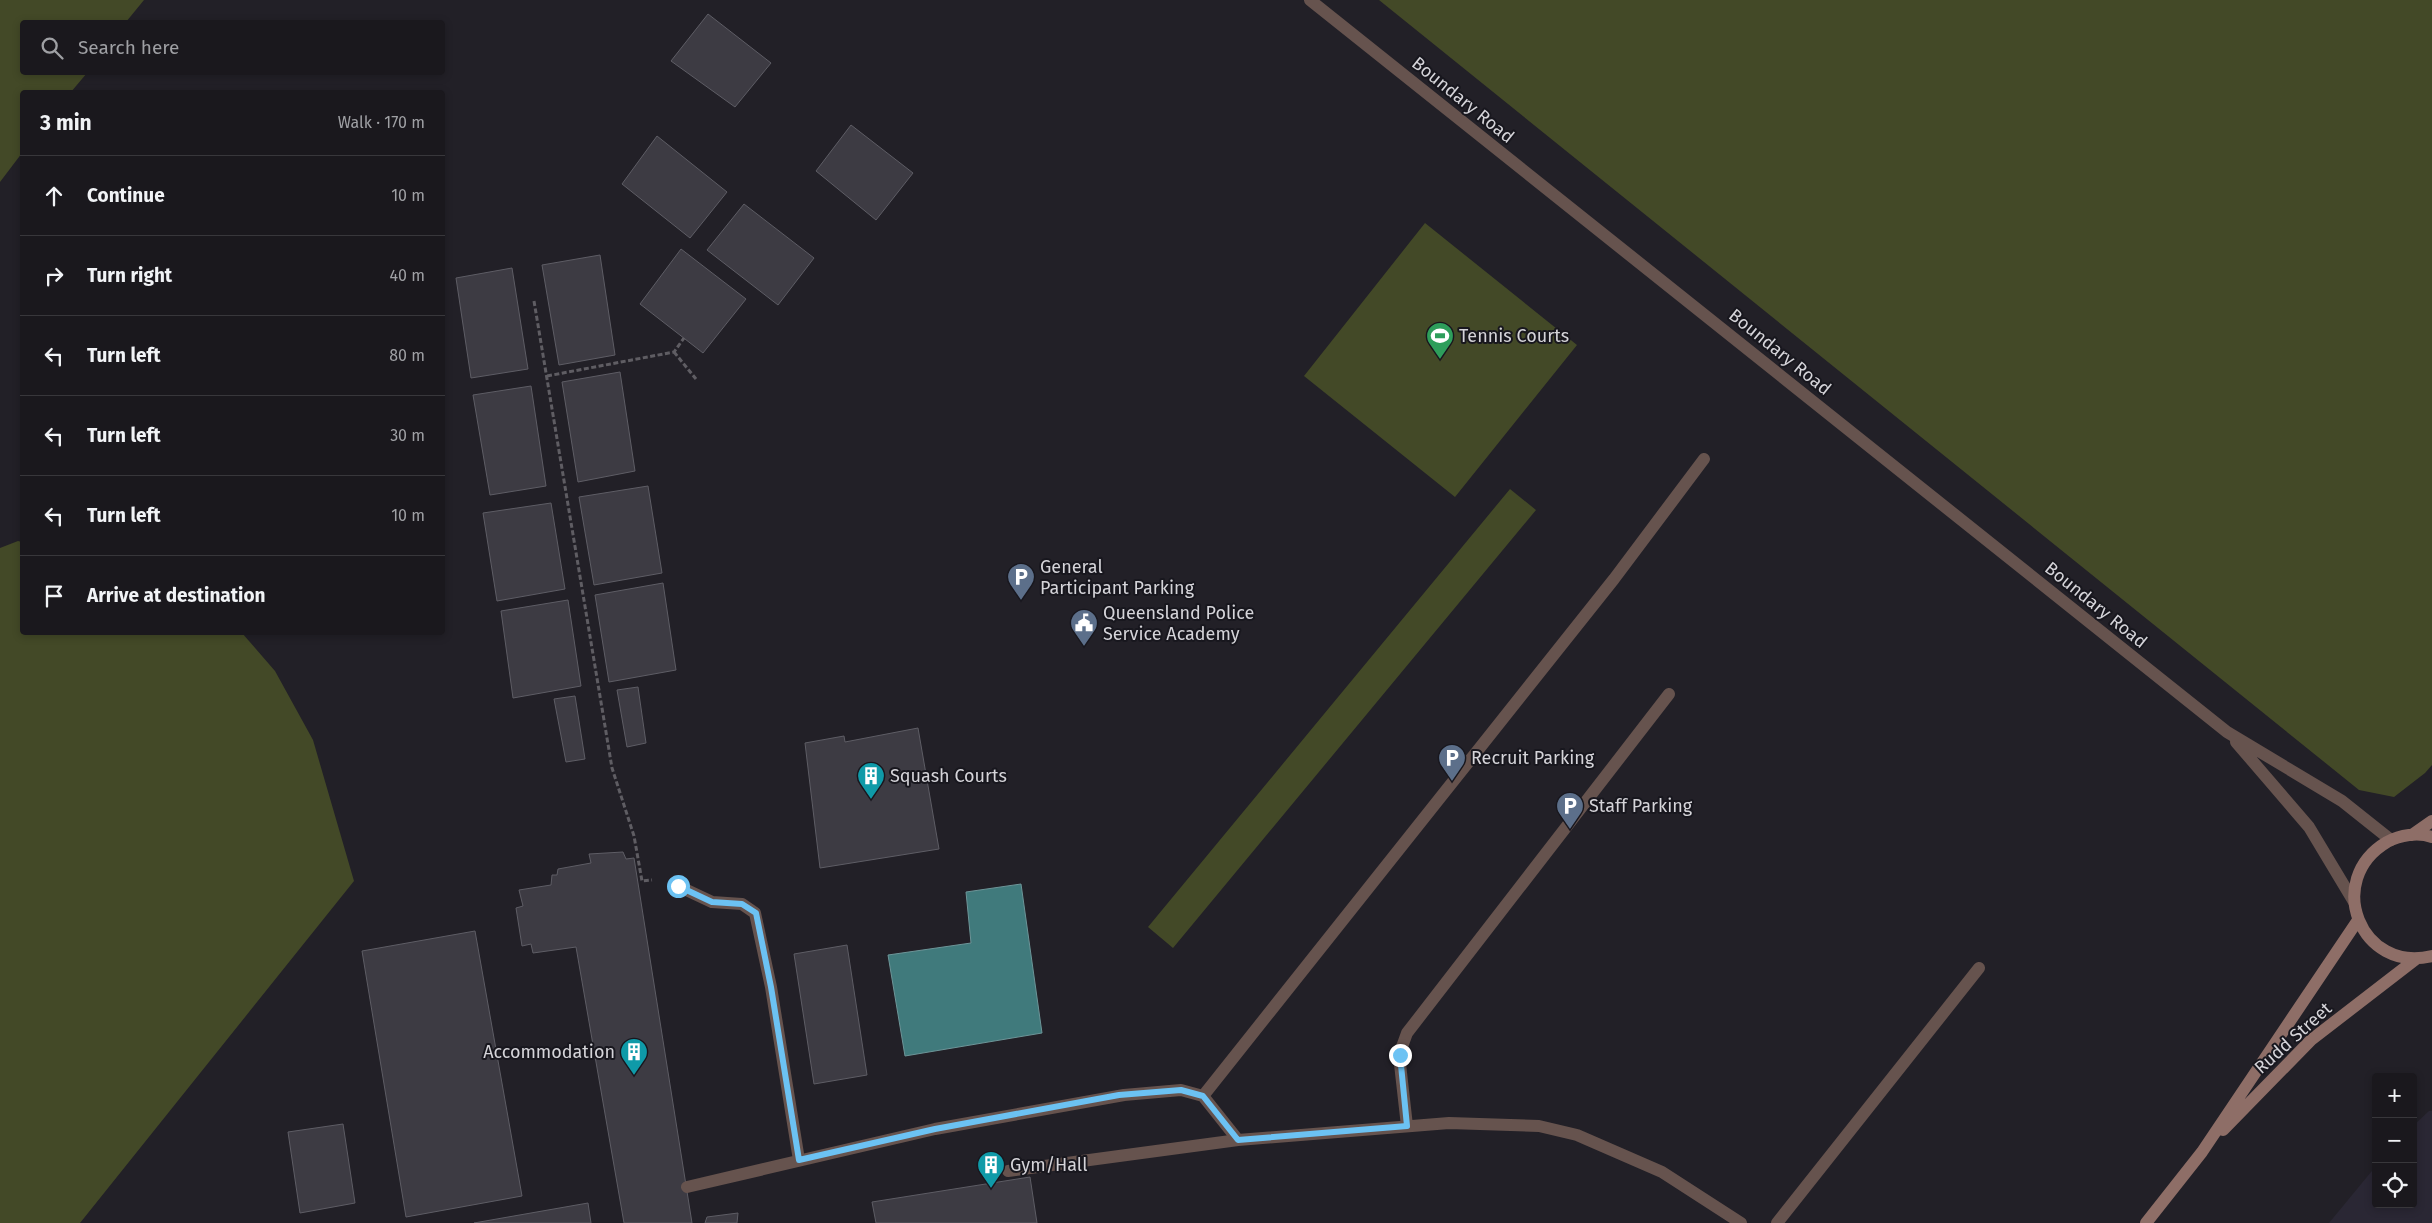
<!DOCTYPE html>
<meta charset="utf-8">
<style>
:root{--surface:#1a181d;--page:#27252a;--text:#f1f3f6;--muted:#9fa0a4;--line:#38373b}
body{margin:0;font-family:"Fira Sans",sans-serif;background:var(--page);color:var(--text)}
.controls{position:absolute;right:15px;bottom:15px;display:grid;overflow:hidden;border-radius:5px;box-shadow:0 2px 8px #0003}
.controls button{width:45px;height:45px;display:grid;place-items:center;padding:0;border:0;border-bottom:1px solid var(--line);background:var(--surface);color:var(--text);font:25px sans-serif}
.stop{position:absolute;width:15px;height:15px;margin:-11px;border:4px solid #6cc2f3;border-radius:50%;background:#fff}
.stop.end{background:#6cc2f3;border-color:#fff;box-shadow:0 1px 5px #0008}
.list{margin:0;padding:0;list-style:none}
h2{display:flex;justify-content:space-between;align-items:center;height:65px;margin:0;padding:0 20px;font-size:21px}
h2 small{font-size:16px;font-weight:400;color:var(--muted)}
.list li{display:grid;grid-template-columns:32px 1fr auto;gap:15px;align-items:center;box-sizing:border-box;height:80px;padding:0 20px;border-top:1px solid var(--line)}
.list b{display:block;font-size:19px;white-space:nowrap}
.list em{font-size:16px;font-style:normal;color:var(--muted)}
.icon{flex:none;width:28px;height:28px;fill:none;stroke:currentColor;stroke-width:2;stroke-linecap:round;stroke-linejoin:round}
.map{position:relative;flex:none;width:2432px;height:1223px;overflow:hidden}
.search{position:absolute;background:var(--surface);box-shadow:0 2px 8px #0003;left:20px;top:20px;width:425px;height:55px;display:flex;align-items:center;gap:12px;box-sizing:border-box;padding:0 18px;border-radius:5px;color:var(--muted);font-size:19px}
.panel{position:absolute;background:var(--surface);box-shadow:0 2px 8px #0003;left:20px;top:90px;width:425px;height:545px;border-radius:5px}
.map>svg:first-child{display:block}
.built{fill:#2a2734}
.green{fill:#434927}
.water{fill:#407a7c;stroke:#6d9598}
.building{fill:#3d3b43;stroke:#5e5d65}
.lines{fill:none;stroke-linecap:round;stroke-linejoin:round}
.path{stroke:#5f5d63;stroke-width:3;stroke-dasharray:5 2.5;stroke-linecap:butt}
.service{stroke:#66534e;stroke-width:12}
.tertiary{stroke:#66534e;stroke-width:12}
.secondary{stroke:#8e6e67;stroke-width:12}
.route{stroke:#6cc2f3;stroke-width:6}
.labels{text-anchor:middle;stroke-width:4;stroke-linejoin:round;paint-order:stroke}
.street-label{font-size:18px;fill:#d5d4d9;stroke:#18171e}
.poi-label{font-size:18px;fill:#d5d4d9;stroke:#18171e;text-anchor:start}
</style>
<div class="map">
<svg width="2432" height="1223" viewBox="0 0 2432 1223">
<rect width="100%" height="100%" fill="#222027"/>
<path class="built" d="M2429 1111H2432V1223H2329L2376 1166V1204H2413V1126Z"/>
<path class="green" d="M0 0H144L126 22H22V72L87 73 71 92H22V153L0 182Z
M1379 0H2432V765L2425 773 2394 797 2359 790Z
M1425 223 1577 345 1455 497 1304 376Z
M1510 489 1536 510 1173 948 1148 927Z
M18 541 22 542V632L242 633 275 671 313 740 354 881 80 1223H0V548Z"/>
<path class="water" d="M1021 884 1042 1033 905 1056 888 955 971 943 966 892Z"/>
<path class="building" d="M708 14 771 63 735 107 671 61Z
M851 125 913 173 876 220 816 171Z
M657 136 727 192 690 238 622 184Z
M744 204 814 258 778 305 707 250Z
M681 249 746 299 703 353 640 304Z
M600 255 615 355 559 365 542 265Z
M512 268 528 369 471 378 456 278Z
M620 372 635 471 578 482 562 382Z
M531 386 546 486 490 495 473 395Z
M648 486 662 573 594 585 579 497Z
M551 503 565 589 497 601 483 513Z
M663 583 676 670 609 682 595 595Z
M568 600 581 686 513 698 501 611Z
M638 687 646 743 627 747 617 690Z
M575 696 585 759 566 762 554 699Z
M918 728 939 849 820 868 805 743 844 736 845 742Z
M623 852 626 859 634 858 692 1223H624L576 947 533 953 531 944 522 946 516 908 523 906 519 890 551 885 552 875H557L558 869 591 863 589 854Z
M475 931 522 1196 406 1217 362 951Z
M847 945 867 1075 814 1084 794 954Z
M343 1124 355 1203 300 1213 288 1132Z
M1030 1177 1037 1223H876L872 1202Z
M588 1203 591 1223H474Z
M738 1213 737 1223H705L707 1217Z"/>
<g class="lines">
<path class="path" d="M534 301 612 768 634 836 642 881 652 880
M674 352 696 379
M547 376 674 352 684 338"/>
<path class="service" d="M678 886 712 902 742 904 755 913 771 987 799 1160
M1203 1096 1614 579 1704 459
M1407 1126 1399 1055 1407 1033 1669 694
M1008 1171 1238 1140
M687 1187 935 1129 1124 1095 1181 1090 1203 1096 1238 1140 1449 1123 1539 1126 1577 1135 1662 1172 1741 1223
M1777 1223 1979 968"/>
<path class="tertiary" d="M1310 0 2227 732 2342 801 2391 840
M2236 742 2309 827 2354 902"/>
<path class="secondary" d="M2412 835 2432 821
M2432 837C2418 832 2400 835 2387 842 2323 880 2361 974 2432 956
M2223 1130 2311 1040 2416 959
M2146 1223 2202 1152 2358 920"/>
</g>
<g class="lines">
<path class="route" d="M678 886 712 902 742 904 756 913 771 987 799 1160 935 1129 1119 1095 1181 1090 1203 1096 1238 1140 1407 1126 1400 1055"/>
</g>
<defs>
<symbol id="stadium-pin" viewBox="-11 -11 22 30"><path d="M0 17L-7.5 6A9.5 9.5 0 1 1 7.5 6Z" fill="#2e9e5b" stroke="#18171e"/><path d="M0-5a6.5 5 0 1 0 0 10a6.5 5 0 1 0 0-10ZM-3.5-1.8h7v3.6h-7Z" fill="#fff"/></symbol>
<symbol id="parking-pin" viewBox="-11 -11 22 30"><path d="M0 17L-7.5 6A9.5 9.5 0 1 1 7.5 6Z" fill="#5c6f8a" stroke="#18171e"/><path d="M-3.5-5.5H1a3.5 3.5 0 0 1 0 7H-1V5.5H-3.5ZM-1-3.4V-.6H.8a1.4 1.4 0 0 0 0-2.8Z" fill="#fff"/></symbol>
<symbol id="civic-pin" viewBox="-11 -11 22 30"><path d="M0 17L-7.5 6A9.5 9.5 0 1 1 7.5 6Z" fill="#5c6f8a" stroke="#18171e"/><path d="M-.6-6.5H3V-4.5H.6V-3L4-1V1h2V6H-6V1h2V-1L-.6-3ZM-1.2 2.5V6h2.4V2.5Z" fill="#fff"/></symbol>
<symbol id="building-pin" viewBox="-11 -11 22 30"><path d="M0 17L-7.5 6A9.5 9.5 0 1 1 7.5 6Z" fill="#0f9aa8" stroke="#18171e"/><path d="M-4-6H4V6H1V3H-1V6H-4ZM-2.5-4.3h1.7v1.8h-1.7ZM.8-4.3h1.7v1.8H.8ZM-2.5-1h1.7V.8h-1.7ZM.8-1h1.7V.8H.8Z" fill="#fff"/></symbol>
</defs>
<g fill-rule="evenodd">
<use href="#stadium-pin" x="1424" y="320" width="32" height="43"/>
<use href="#parking-pin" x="1005" y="561" width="32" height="43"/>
<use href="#civic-pin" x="1068" y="607" width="32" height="43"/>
<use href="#parking-pin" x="1436" y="742" width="32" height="43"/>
<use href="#building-pin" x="855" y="760" width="32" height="43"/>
<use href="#parking-pin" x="1554" y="790" width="32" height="43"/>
<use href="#building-pin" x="618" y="1036" width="32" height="43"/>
<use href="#building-pin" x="975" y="1149" width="32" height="43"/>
</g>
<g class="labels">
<g class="street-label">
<text transform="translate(1463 100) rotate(39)" y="6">Boundary Road</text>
<text transform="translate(1780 352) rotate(39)" y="6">Boundary Road</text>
<text transform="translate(2096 605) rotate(39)" y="6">Boundary Road</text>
<text transform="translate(2293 1038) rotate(-42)" y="6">Rudd Street</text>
</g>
<g class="poi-label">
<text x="1459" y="342">Tennis Courts</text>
<text x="1040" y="573">General<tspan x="1040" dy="21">Participant Parking</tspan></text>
<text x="1103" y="619">Queensland Police<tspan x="1103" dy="21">Service Academy</tspan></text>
<text x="1471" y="764">Recruit Parking</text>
<text x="890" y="782">Squash Courts</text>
<text x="1589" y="812">Staff Parking</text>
<text x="615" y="1058" text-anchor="end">Accommodation</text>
<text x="1010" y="1171">Gym/Hall</text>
</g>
</g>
</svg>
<div class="controls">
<button>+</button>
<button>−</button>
<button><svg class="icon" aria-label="locate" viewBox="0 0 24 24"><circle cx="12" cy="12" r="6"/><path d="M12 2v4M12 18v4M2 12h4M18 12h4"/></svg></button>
</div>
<div class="stop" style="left:678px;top:886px"></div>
<div class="stop end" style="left:1400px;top:1055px"></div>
<div class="search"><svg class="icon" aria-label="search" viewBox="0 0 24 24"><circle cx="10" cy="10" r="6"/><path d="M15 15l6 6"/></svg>Search here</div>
<section class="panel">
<h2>3 min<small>Walk · 170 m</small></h2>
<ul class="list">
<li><svg class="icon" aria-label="ahead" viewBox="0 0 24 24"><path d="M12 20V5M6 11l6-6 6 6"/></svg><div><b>Continue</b></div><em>10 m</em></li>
<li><svg class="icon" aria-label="right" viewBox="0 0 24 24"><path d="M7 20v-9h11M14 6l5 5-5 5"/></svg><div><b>Turn right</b></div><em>40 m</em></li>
<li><svg class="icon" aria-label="left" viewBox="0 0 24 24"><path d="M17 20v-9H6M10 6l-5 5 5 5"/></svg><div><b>Turn left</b></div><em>80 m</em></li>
<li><svg class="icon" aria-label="left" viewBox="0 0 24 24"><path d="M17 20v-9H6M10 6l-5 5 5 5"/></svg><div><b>Turn left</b></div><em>30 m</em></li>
<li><svg class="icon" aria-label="left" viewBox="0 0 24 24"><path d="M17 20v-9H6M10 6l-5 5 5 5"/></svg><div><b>Turn left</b></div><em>10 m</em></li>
<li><svg class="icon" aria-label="arrive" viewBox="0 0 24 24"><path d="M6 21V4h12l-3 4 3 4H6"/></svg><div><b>Arrive at destination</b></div></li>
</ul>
</section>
</div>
